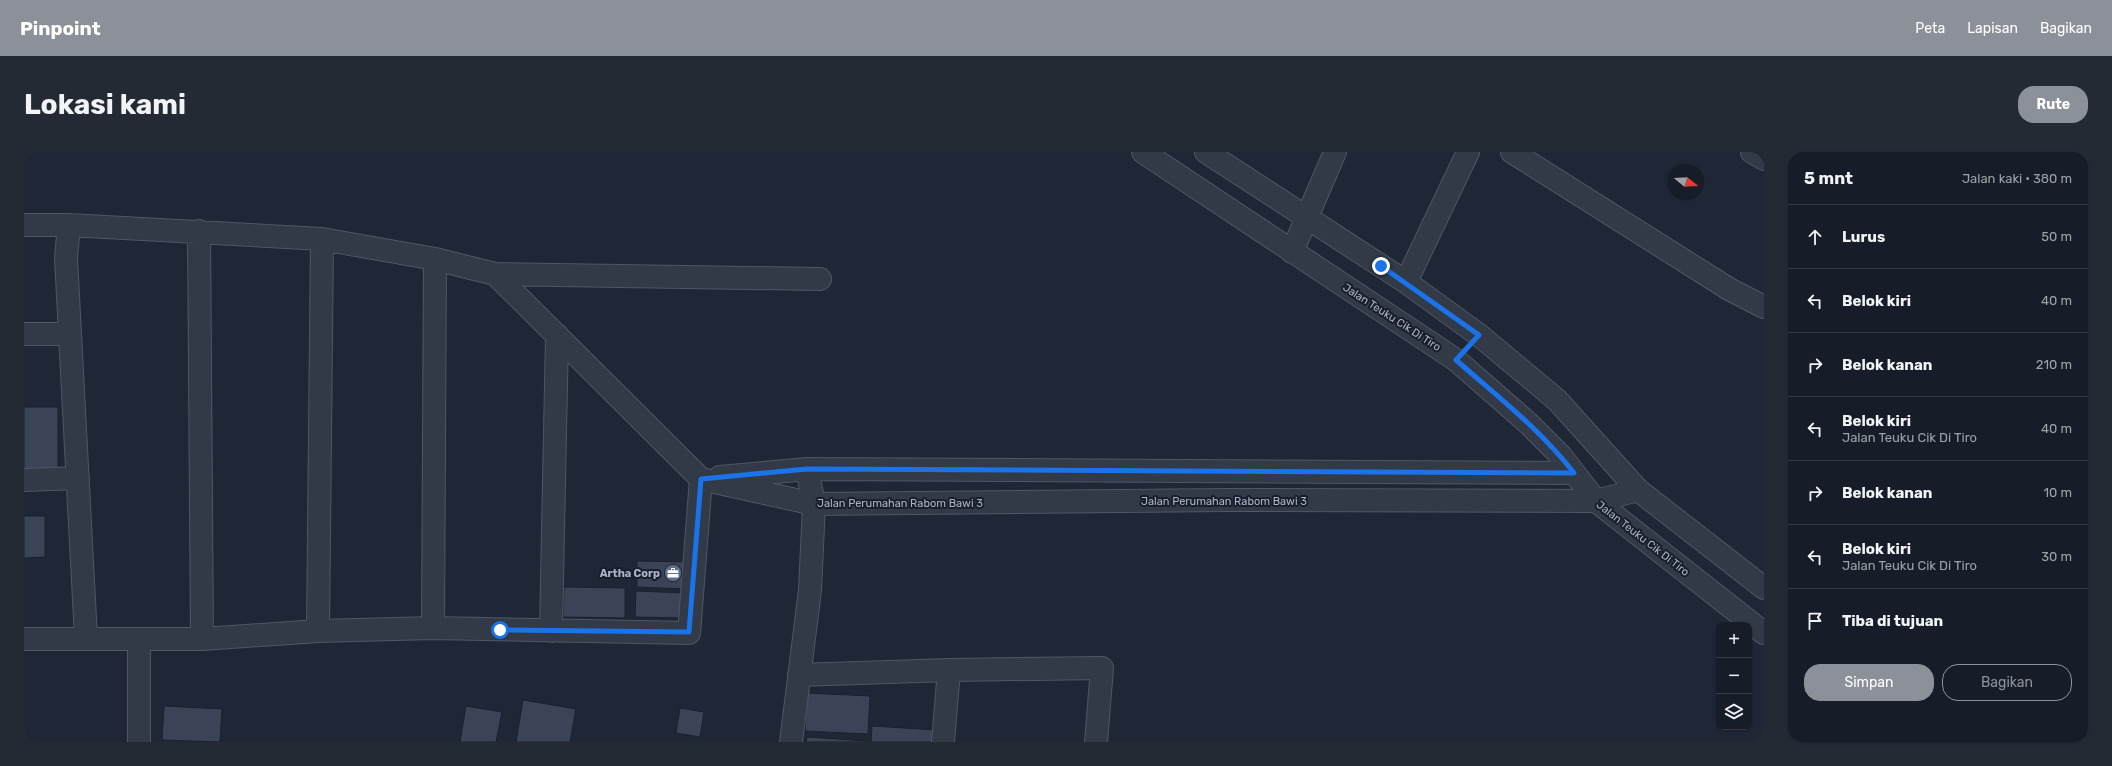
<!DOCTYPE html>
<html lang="id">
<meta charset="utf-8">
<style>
:root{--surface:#171d28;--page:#242a34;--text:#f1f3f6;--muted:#9ea2a8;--line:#363b45;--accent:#8c9099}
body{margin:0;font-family:Rubik,sans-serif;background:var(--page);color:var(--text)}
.controls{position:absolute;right:12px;bottom:12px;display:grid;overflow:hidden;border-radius:8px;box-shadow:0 1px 3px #0004}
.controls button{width:36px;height:36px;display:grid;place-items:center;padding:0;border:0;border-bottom:1px solid var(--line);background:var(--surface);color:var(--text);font:20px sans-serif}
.compass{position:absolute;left:1644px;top:12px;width:36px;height:36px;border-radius:50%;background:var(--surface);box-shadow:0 1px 3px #0004;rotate:108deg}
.stop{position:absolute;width:12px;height:12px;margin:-9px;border:3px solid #1a73e8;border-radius:50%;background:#fff}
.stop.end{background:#1a73e8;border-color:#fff;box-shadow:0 1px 4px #0008}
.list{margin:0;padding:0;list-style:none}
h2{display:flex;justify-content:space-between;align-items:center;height:52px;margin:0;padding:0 16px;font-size:17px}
h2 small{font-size:13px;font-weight:400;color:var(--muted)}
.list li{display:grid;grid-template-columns:26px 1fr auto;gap:12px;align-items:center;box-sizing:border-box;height:64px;padding:0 16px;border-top:1px solid var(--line)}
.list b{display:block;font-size:15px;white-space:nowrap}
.list p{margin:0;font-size:13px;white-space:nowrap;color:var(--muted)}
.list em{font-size:13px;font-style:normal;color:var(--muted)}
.actions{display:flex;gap:8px;padding:12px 16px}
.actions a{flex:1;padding:9px 0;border:1px solid var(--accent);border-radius:16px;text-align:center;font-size:14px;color:var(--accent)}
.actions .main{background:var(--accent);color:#fff}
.icon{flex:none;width:22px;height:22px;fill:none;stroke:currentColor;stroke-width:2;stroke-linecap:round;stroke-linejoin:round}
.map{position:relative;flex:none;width:1740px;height:590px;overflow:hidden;border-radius:16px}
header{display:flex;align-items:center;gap:24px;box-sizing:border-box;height:56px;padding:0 20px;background:var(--accent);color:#fff}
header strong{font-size:19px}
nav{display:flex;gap:22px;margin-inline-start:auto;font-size:14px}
.intro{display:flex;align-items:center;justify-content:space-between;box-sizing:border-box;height:96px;padding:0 24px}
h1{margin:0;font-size:28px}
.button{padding:10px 18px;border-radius:16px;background:var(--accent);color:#fff;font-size:14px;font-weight:700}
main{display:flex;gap:24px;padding:0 24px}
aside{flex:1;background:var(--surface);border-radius:16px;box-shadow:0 1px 3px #0004}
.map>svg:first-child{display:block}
.building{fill:#3b4457;stroke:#1a202d}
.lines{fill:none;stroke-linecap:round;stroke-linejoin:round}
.minor-casing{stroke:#505665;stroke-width:24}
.minor{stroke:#323947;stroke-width:22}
.route{stroke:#1a73e8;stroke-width:5}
.labels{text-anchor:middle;stroke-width:4;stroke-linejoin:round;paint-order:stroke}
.street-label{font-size:11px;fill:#acb3c4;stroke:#181e2b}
.poi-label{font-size:11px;font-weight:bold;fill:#acb3c4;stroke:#181e2b;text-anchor:end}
</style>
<header>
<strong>Pinpoint</strong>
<nav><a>Peta</a><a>Lapisan</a><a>Bagikan</a></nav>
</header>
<div class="intro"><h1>Lokasi kami</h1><a class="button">Rute</a></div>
<main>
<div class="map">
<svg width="1740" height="590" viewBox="0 0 1740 590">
<rect width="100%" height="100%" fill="#1f2736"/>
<path class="building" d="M0 255H34V319H0Z
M0 364H21V405L0 406Z
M613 409 663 410 662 437 613 435Z
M540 435 601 436V466L539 465Z
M612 439 661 441 660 466 611 465Z
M783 541 846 544 844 582 781 579Z
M499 548 552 557 546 590H492Z
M140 554 198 557 196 590 138 588Z
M442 554 478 560 472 590H436Z
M656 556 680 560 676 585 652 581Z
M848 574 912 578 911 590H847Z
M783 585 843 589V590H782Z"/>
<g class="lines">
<defs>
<path id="minor" d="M1119 0 1432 208 1504 271 1537 304 1572 349 1740 481
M1182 0 1382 130 1455 183 1533 248 1614 338 1740 436
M1488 0 1705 137 1740 155
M1728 0 1740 7
M0 73H45L298 87 411 107 471 122 796 127
M45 73 42 106 62 486
M175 79 178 487
M1268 100 1311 0
M1382 130 1444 0
M0 182H46
M696 325 783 317 1550 321
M677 327 790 352 1203 348 1572 349 1614 338
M0 328 54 326
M409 476 411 107
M294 479 298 87
M527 479 533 183
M0 487H178L294 479 409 476 665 481 677 327 471 122
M925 518 1078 516 1072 590
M775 523 925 518 919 590
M115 590V488
M767 590 786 438 790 352 783 317"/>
</defs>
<use href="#minor" class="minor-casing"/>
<use href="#minor" class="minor"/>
</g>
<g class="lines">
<path class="route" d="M476 478 665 480 677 327 783 317 1550 321C1517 278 1473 244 1432 208L1455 183 1357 114"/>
</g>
<defs>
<symbol id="office-disc" viewBox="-11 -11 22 22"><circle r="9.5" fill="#5c6f8a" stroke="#181e2b"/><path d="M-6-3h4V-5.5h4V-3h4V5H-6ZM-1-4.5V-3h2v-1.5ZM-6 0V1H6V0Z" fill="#fff"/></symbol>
</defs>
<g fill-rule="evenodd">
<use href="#office-disc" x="639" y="411" width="20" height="20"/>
</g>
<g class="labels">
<g class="street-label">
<text transform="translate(1368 165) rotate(33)" y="4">Jalan Teuku Cik Di Tiro</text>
<text x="1200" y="353">Jalan Perumahan Rabom Bawi 3</text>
<text x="876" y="355">Jalan Perumahan Rabom Bawi 3</text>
<text transform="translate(1619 386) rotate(38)" y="4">Jalan Teuku Cik Di Tiro</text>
</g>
<g class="poi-label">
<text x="636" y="425">Artha Corp</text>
</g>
</g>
</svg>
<div class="controls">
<button>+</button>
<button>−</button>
<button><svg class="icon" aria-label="layers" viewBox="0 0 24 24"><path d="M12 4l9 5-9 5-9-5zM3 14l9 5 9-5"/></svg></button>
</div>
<svg class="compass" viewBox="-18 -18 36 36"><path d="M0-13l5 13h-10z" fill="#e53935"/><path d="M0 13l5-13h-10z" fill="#9ea2a8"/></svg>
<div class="stop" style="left:476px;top:478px"></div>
<div class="stop end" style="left:1357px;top:114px"></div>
</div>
<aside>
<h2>5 mnt<small>Jalan kaki · 380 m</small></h2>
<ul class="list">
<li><svg class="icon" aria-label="ahead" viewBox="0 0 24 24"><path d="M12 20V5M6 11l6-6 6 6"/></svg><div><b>Lurus</b></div><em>50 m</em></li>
<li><svg class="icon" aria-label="left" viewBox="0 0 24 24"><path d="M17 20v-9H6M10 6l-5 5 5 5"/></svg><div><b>Belok kiri</b></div><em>40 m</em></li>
<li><svg class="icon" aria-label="right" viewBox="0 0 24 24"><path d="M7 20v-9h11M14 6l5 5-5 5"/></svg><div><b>Belok kanan</b></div><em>210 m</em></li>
<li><svg class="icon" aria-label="left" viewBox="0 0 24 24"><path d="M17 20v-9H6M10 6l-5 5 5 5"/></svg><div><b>Belok kiri</b><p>Jalan Teuku Cik Di Tiro</p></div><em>40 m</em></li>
<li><svg class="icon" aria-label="right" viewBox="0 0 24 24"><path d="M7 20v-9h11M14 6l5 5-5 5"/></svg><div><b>Belok kanan</b></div><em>10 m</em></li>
<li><svg class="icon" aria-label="left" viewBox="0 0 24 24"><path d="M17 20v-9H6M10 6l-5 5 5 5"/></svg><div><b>Belok kiri</b><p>Jalan Teuku Cik Di Tiro</p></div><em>30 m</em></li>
<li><svg class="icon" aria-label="arrive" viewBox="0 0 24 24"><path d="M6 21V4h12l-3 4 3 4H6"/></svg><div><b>Tiba di tujuan</b></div></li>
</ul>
<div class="actions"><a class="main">Simpan</a><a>Bagikan</a></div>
</aside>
</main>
